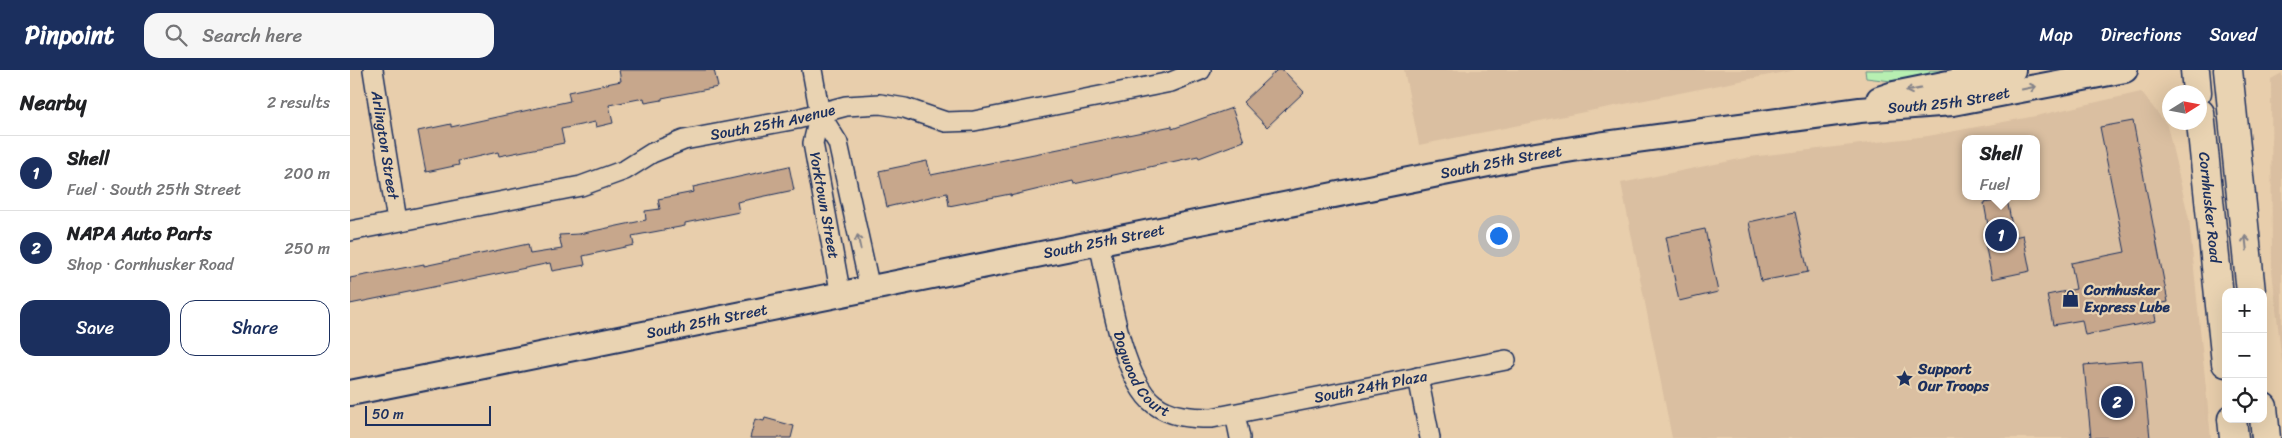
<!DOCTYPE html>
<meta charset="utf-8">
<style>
:root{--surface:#fff;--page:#f6f6f6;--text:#202124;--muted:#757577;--line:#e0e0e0;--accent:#1b2f5e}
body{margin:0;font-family:Sriracha,sans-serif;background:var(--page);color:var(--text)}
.controls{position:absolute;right:15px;bottom:15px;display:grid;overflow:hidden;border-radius:10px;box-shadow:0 5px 20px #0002}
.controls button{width:45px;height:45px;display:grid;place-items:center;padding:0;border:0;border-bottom:1px solid var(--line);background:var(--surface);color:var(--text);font:25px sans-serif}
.compass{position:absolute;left:1812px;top:15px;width:45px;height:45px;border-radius:50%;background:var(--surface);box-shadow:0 5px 20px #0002;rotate:79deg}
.scale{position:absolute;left:15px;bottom:12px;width:126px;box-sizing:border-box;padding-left:5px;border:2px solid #1b2f5e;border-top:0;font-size:14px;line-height:18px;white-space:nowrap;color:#1b2f5e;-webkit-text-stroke:4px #e9d3b2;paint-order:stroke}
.you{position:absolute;left:1148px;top:165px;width:18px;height:18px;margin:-12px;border:4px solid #fff;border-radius:50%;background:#1a73e8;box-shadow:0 0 0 8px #1a73e833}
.badge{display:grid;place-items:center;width:32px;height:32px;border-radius:50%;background:var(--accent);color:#fff;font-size:16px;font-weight:700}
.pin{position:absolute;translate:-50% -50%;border:2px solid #fff;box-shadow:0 1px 5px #0006}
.popup{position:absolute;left:1612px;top:65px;width:78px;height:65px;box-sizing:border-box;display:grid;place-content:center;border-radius:10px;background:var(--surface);filter:drop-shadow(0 1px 4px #0005);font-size:16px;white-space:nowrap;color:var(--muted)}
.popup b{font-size:19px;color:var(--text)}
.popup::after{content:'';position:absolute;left:50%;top:100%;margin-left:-10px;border:10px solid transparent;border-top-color:var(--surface)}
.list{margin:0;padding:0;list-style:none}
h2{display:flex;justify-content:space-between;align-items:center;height:65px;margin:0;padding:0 20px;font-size:21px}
h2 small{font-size:16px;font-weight:400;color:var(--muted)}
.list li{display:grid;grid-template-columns:32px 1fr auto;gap:15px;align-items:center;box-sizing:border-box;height:75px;padding:0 20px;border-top:1px solid var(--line)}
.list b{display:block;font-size:19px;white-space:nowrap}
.list p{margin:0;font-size:16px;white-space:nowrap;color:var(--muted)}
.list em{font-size:16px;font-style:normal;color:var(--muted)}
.actions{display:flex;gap:10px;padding:15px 20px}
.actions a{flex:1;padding:11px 0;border:1px solid var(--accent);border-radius:15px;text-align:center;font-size:18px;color:var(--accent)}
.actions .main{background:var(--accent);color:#fff}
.icon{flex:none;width:28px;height:28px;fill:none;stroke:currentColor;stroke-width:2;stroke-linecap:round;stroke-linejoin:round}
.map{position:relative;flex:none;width:1932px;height:368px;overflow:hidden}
header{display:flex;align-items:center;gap:30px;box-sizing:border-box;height:70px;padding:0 25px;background:var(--accent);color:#fff}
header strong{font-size:24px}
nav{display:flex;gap:28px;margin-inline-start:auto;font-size:18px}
.search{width:350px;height:45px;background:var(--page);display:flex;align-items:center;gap:12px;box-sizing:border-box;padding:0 18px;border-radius:15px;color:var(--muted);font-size:19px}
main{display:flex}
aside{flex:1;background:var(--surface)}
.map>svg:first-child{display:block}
.built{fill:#dabfa1;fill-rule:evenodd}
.green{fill:#b7efb1;stroke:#698f88}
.building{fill:#c7a78c;stroke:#1b2f5e}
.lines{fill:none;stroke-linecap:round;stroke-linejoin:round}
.minor-casing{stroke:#1b2f5e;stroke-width:22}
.tertiary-casing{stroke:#1b2f5e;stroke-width:28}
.primary-casing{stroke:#1b2f5e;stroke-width:31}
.minor{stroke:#e9d3b2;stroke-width:19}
.tertiary{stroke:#e9d3b2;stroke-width:24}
.primary{stroke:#e9d3b2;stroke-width:28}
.oneway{stroke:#828188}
.labels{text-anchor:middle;stroke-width:4.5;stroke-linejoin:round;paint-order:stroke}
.street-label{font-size:15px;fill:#1b2f5e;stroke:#e9d3b2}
.poi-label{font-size:15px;font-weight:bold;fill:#1b2f5e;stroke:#e9d3b2;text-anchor:start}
</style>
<header>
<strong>Pinpoint</strong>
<div class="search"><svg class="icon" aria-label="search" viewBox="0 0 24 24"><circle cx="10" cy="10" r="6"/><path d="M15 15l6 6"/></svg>Search here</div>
<nav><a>Map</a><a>Directions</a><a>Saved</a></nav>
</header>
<main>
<aside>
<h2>Nearby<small>2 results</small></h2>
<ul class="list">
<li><span class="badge">1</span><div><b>Shell</b><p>Fuel · South 25th Street</p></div><em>200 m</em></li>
<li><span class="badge">2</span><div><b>NAPA Auto Parts</b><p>Shop · Cornhusker Road</p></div><em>250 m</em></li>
</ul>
<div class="actions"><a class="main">Save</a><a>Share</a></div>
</aside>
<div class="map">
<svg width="1932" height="368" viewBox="0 0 1932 368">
<rect width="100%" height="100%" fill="#e8ceac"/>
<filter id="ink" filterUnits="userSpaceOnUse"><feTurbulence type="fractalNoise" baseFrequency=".02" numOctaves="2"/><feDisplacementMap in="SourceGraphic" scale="10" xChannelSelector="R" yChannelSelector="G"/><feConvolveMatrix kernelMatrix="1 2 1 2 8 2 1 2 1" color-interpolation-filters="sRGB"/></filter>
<g filter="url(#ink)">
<path class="built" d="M1054 0H1445L1069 75Z
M1932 3V294L1922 200 1921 9Z
M1791 22 1817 55 1839 149 1861 368H1322L1271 113 1400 87 1578 66 1686 46ZM1616 69H1686V126H1616Z"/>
<path class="green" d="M1515 0H1619L1550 12 1516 8Z"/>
<path class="building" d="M269 0H364L368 17 312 28V30L295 33 294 28 259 35 263 53 246 57 245 52 211 59 214 73 149 86 148 82 108 91 109 95 76 102 68 61 101 54V57L220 31 218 22 271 11Z
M927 0H933L954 22 917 57 893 32Z
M882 38 894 71 849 88 848 86 724 114 723 111 660 126V124L599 136 597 123 537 137 529 101 577 91 581 105 822 56V59Z
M1783 51 1818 232 1803 235 1806 251 1735 265 1732 250 1703 255 1697 225 1726 219 1721 193 1775 182 1750 57Z
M439 96 444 120 387 132 389 142 335 153V156L282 166 284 175 233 186 235 195 202 201 200 193 0 234V208L74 194V196L178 174 180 184 212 179 209 165 229 164 296 150 295 141 310 139 308 129 344 122 343 117Z
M1657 129 1664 167 1673 165 1680 201 1642 209 1635 173 1641 172 1634 133Z
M1445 142 1458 202 1411 211 1399 152Z
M1355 159 1368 222 1329 231 1316 167Z
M1792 290 1800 368H1741L1734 295Z
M415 348 444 356 441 368H400L405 349 414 351Z"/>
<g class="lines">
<defs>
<g id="minor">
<path id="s1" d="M23 0 47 151"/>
<path id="s2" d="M462 0 470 44 463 73 491 226"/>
<path d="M470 44 488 73 520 219"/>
<path id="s3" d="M0 161 231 116 275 100 302 83 334 70 447 49 496 36 530 34 555 38 596 52 624 51 821 12 851 0"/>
<path id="s4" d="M749 172C758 212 771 309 804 334 821 347 841 348 862 348L1156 290"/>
<path d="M1068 307 1080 368"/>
<path d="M885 344 890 368"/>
</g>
<g id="tertiary">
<path d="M1529 29 1544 24 1663 0"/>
<path id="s5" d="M0 323 1173 87 1248 75 1510 40 1603 33 1775 0"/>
</g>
<g id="primary">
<path d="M1845 0 1847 22"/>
<path d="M1878 0 1901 222"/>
<path id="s6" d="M1850 43 1876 293"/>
<path d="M1913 337 1916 368"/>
<path d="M1882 349 1884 368"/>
</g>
</defs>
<use href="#minor" class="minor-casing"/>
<use href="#tertiary" class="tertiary-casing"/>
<use href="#primary" class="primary-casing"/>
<use href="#minor" class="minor"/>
<use href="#tertiary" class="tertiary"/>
<use href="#primary" class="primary"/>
</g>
<defs><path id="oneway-shaft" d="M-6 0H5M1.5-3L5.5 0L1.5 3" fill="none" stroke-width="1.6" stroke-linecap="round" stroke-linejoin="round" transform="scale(1.25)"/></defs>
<g class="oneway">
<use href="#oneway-shaft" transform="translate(1679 18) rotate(-11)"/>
<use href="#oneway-shaft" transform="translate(1563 20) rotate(169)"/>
<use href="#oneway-shaft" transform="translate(509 172) rotate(-102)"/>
<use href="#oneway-shaft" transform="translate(1896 173) rotate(-96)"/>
</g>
</g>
<defs>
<symbol id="shop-bare" viewBox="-9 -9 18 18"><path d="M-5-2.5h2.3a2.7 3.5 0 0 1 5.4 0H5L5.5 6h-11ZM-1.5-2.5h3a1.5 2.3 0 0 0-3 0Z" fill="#1b2f5e" stroke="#e9d3b2" stroke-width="2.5" paint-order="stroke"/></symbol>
<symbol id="sight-bare" viewBox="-9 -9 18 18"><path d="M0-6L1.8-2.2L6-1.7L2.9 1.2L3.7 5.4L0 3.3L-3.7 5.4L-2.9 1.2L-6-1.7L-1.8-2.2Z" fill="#1b2f5e" stroke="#e9d3b2" stroke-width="2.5" paint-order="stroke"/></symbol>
</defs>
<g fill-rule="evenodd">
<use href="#shop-bare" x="1708" y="216" width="25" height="25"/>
<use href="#sight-bare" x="1542" y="296" width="25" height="25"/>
</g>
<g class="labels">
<g class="street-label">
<text dy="5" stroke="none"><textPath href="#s5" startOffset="1626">South 25th Street</textPath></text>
<text dy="5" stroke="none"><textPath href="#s3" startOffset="439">South 25th Avenue</textPath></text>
<text dy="5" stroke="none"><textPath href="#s1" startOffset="76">Arlington Street</textPath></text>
<text dy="5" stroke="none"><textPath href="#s5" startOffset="1174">South 25th Street</textPath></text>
<text dy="5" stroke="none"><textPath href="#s2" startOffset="138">Yorktown Street</textPath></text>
<text dy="5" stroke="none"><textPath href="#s6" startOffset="95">Cornhusker Road</textPath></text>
<text dy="5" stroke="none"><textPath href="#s5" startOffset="769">South 25th Street</textPath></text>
<text dy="5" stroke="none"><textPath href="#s5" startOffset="364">South 25th Street</textPath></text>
<text dy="5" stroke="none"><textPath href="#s4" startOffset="141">Dogwood Court</textPath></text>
<text dy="5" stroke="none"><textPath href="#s4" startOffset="396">South 24th Plaza</textPath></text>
</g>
<g class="poi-label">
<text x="1734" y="225">Cornhusker<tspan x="1734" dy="17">Express Lube</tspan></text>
<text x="1568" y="304">Support<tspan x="1568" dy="17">Our Troops</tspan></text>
</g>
</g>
</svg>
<div class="controls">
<button>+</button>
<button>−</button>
<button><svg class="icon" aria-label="locate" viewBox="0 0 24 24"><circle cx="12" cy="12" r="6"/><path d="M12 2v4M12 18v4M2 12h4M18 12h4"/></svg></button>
</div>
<svg class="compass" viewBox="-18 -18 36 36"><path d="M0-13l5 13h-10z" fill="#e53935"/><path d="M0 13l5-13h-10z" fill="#757577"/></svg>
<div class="scale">50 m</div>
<div class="you"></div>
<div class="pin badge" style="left:1651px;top:165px">1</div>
<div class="popup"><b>Shell</b>Fuel</div>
<div class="pin badge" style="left:1767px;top:332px">2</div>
</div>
</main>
